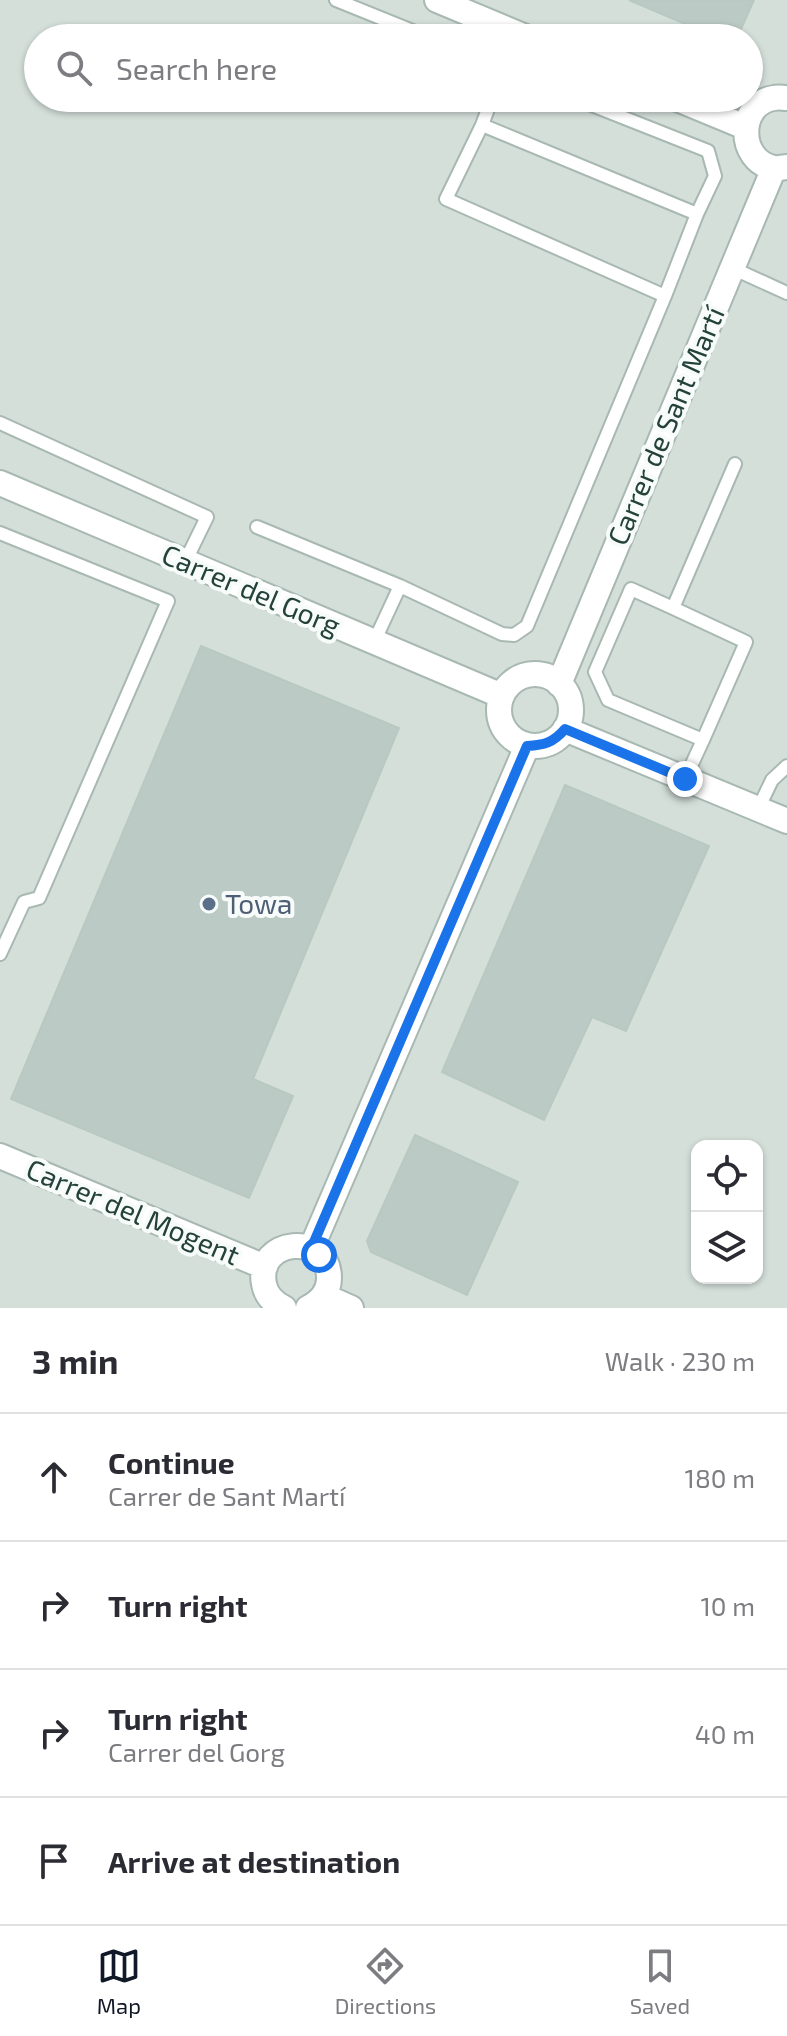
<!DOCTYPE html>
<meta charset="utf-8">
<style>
:root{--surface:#fff;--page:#f7f7f7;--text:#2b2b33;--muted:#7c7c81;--line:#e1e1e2;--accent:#111827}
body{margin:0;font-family:"Exo 2",sans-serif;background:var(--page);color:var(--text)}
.controls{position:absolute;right:24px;bottom:24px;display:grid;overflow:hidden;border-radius:16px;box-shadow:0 2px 6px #0004}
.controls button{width:72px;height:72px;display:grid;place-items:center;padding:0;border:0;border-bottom:2px solid var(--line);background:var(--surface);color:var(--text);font:40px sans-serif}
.stop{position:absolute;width:24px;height:24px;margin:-18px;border:6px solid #1a73e8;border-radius:50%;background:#fff}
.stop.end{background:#1a73e8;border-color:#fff;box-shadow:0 2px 8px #0008}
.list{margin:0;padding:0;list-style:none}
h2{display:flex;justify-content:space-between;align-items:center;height:104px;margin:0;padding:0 32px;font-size:34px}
h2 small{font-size:26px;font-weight:400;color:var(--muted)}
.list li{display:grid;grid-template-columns:52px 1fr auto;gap:24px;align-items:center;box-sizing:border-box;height:128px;padding:0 32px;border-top:2px solid var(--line)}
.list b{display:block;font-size:30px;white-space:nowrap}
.list p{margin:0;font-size:26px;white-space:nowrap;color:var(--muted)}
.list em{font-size:26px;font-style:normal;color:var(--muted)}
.icon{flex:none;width:44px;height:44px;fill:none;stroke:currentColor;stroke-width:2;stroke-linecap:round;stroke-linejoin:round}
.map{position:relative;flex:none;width:787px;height:1308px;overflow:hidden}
.search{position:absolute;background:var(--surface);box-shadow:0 2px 6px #0004;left:24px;right:24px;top:24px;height:88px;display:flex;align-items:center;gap:20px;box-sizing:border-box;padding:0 28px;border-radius:44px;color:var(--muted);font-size:30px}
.sheet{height:616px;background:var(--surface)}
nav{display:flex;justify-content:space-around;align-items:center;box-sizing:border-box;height:112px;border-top:2px solid var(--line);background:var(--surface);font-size:22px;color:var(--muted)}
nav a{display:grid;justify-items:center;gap:4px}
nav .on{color:var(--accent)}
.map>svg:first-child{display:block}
.built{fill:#d4dfda;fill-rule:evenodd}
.building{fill:#bbcac4;stroke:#b8c9c2;stroke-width:2}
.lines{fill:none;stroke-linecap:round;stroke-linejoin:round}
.service-casing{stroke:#a8b8b2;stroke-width:16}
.minor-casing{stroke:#a8b8b2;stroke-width:28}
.service{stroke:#fff;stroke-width:12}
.minor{stroke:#fff;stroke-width:24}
.route{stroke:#1a73e8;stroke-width:10}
.service-dot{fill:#5c6f8a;stroke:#f7fbf9;stroke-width:3}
.labels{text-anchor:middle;stroke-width:8;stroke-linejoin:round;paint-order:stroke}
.street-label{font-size:28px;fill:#24423a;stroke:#f7fbf9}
.service-label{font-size:28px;fill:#4e5e75;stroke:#f7fbf9;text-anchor:start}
</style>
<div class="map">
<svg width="787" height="1308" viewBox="0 0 787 1308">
<rect width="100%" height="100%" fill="#e6efeb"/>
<path class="built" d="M0 0H787V1308H0ZM38 38H749V98H38ZM697 1146H757V1278H697Z"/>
<path class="building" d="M629 0H754L737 38H718Z
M201 646 399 728 253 1079 293 1096 249 1198 11 1099Z
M565 785 709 846 626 1031 592 1017 544 1120 442 1072Z
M415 1135 518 1182 467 1295 371 1252 367 1241Z"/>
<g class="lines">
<defs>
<path id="service" d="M336 0 430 38
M472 38 481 19
M492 98 482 125 446 199 665 296 697 214 715 176 708 151 574 98
M482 125 697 214
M732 268 787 293
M0 423 207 517 185 562
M257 527 400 586 374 642
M0 533 168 601 39 898 24 902 0 954
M400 586 502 634 514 635 527 626 665 296
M673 608 746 642 703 740
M685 779 703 740 608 700 595 672 631 589 673 608 735 464
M758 809 772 780 787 766"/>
<path id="minor" d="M437 0 528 38
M675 98 745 127
M787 98C783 98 778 97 774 98 737 103 737 161 774 168 778 169 783 167 787 167
M0 483 502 696
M499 710a36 36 0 1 1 72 0a36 36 0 1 1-72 0Z
M559 684 774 168
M565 729 787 821
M0 1156 265 1267
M311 1249 527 746
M324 1296 351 1308
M284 1308C274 1303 266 1296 264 1284 255 1238 329 1231 329 1278 329 1292 320 1302 308 1308"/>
</defs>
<use href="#service" class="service-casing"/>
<use href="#minor" class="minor-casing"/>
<use href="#service" class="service"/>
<use href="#minor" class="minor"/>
</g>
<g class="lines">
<path class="route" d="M319 1255 311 1249 527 746C544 745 553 743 565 729L685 779"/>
</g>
<circle class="service-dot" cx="209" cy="904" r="8"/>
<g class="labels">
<g class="street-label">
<text transform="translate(666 426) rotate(-67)" y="10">Carrer de Sant Martí</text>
<text transform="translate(251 590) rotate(23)" y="10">Carrer del Gorg</text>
<text transform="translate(133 1212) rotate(23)" y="10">Carrer del Mogent</text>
</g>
<g class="service-label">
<text x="225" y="914">Towa</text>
</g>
</g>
</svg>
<div class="controls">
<button><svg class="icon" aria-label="locate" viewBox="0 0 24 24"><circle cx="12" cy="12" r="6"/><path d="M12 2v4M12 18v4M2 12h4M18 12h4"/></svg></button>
<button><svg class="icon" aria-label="layers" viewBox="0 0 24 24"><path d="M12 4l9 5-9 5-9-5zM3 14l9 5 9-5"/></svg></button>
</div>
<div class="stop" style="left:319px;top:1255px"></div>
<div class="stop end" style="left:685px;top:779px"></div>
<div class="search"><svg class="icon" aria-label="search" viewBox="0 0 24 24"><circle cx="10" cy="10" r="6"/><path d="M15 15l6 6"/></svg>Search here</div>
</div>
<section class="sheet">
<h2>3 min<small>Walk · 230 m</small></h2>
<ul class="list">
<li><svg class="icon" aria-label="ahead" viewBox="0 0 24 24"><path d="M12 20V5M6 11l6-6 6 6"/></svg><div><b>Continue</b><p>Carrer de Sant Martí</p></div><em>180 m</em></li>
<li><svg class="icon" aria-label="right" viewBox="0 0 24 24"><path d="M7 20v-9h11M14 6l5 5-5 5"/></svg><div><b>Turn right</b></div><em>10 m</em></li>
<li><svg class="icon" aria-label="right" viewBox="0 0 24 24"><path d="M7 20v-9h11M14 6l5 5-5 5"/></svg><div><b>Turn right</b><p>Carrer del Gorg</p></div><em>40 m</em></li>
<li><svg class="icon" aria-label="arrive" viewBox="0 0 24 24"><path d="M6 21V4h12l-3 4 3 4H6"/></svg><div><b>Arrive at destination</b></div></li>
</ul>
</section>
<nav>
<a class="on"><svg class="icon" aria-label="map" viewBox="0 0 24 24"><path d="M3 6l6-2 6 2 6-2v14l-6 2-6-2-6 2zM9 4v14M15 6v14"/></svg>Map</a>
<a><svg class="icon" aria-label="directions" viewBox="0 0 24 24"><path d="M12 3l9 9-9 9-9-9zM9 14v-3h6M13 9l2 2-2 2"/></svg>Directions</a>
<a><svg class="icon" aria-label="saved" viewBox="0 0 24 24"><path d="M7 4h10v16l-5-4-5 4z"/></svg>Saved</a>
</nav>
